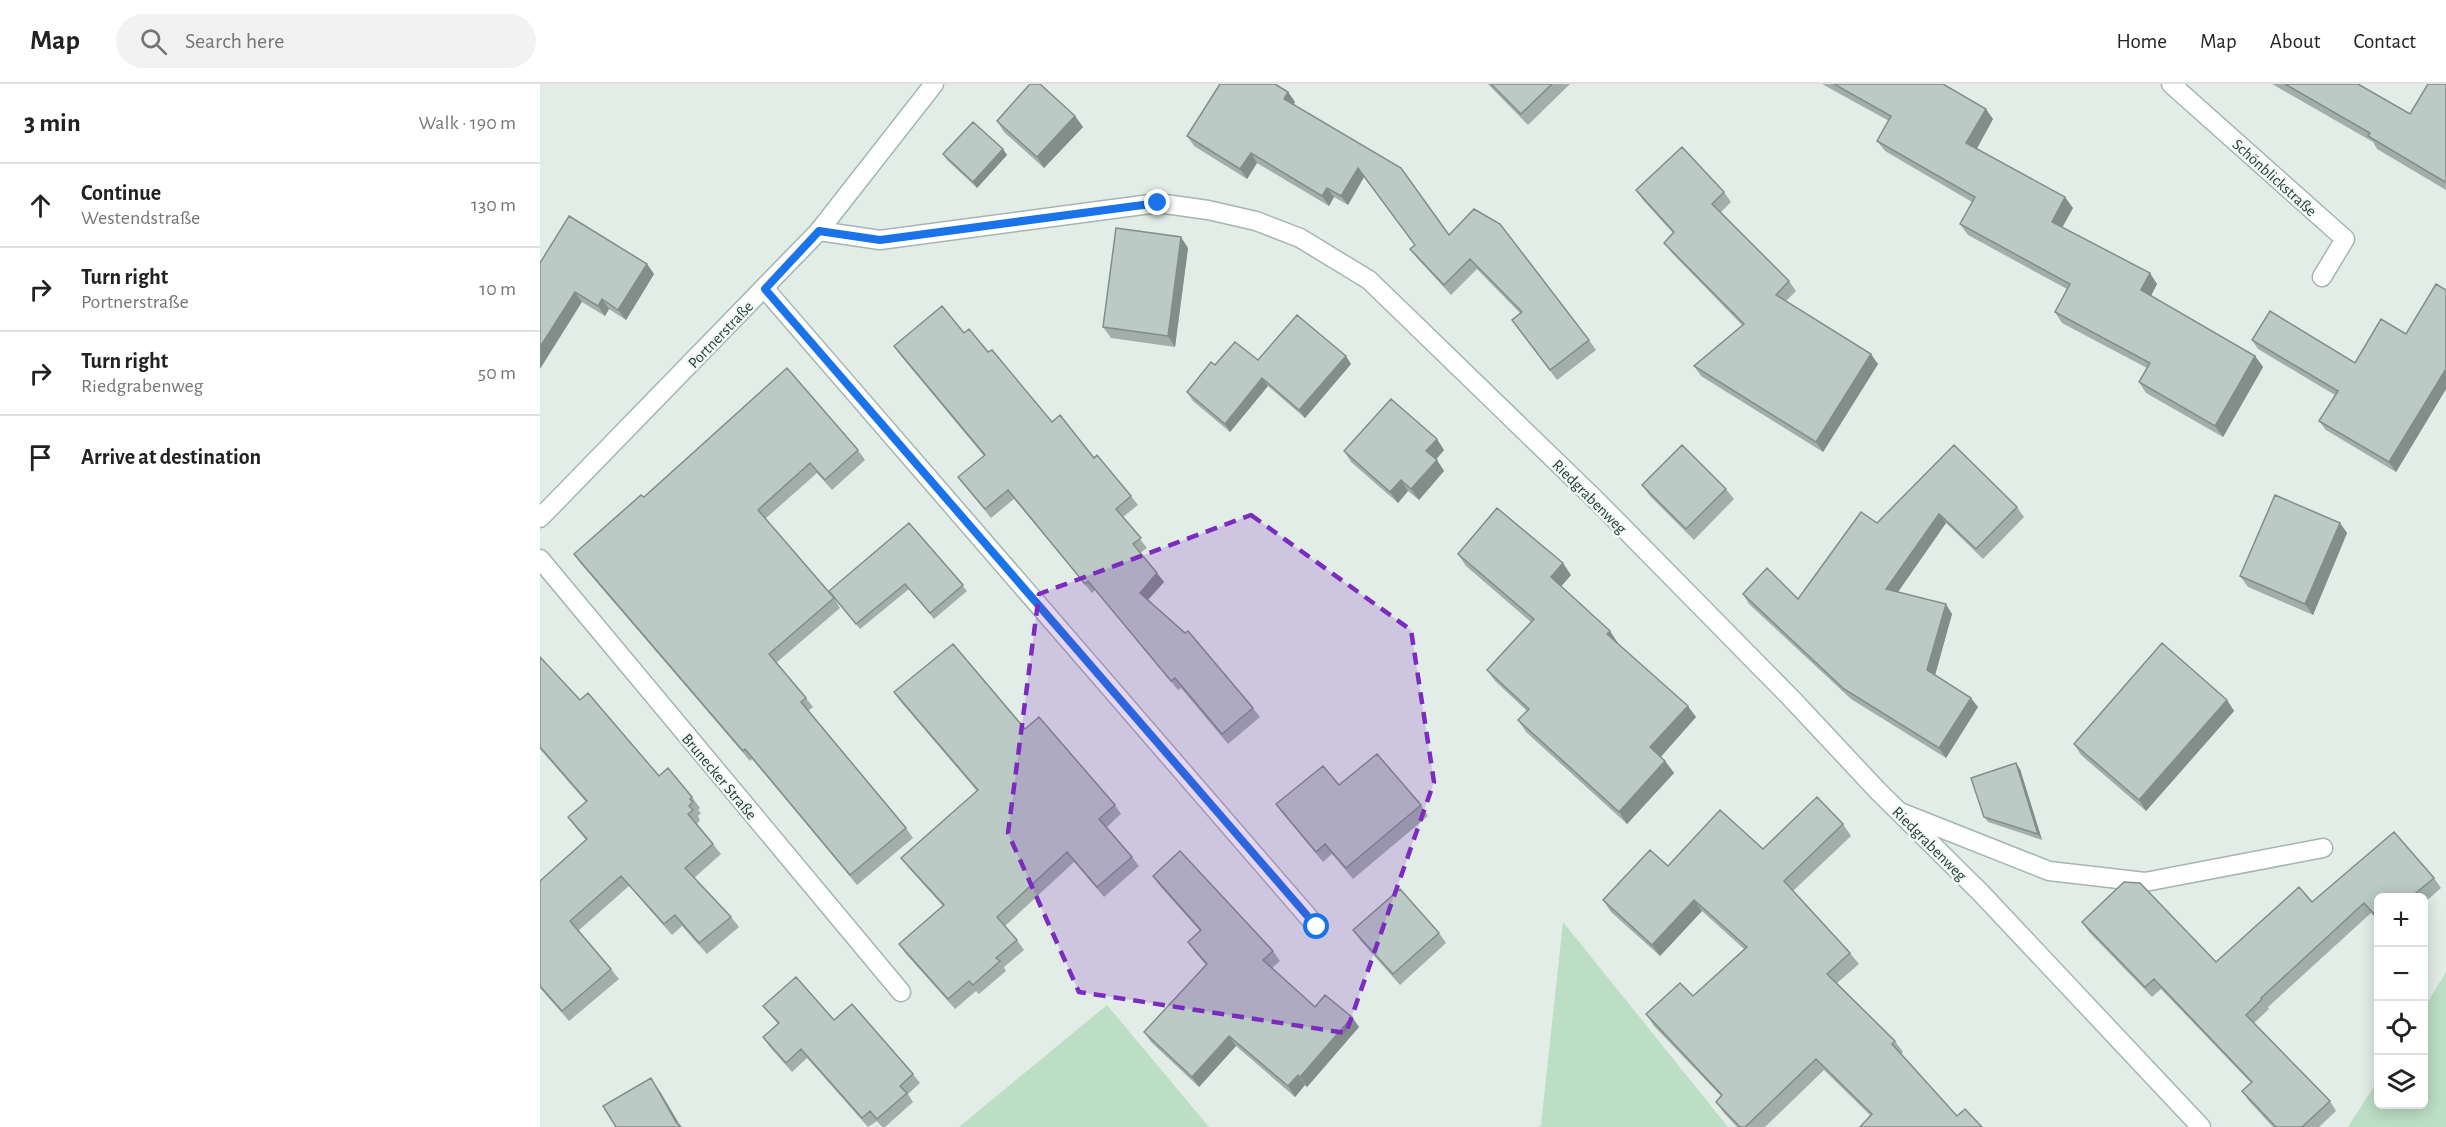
<!DOCTYPE html>
<meta charset="utf-8">
<style>
:root{--surface:#fff;--page:#f2f2f2;--text:#222;--muted:#767676;--line:#e0e0e0}
body{margin:0;font-family:"Alegreya Sans",sans-serif;background:var(--page);color:var(--text)}
.controls{position:absolute;right:18px;bottom:18px;display:grid;overflow:hidden;border-radius:9px;box-shadow:0 3px 15px #0003}
.controls button{width:54px;height:54px;display:grid;place-items:center;padding:0;border:0;border-bottom:2px solid var(--line);background:var(--surface);color:var(--text);font:30px sans-serif}
.stop{position:absolute;width:18px;height:18px;margin:-14px;border:4px solid #1a73e8;border-radius:50%;background:#fff}
.stop.end{background:#1a73e8;border-color:#fff;box-shadow:0 2px 6px #0008}
.list{margin:0;padding:0;list-style:none}
h2{display:flex;justify-content:space-between;align-items:center;height:78px;margin:0;padding:0 24px;font-size:26px}
h2 small{font-size:20px;font-weight:400;color:var(--muted)}
.list li{display:grid;grid-template-columns:39px 1fr auto;gap:18px;align-items:center;box-sizing:border-box;height:84px;padding:0 24px;border-top:2px solid var(--line)}
.list b{display:block;font-size:22px;white-space:nowrap}
.list p{margin:0;font-size:20px;white-space:nowrap;color:var(--muted)}
.list em{font-size:20px;font-style:normal;color:var(--muted)}
.icon{flex:none;width:33px;height:33px;fill:none;stroke:currentColor;stroke-width:2;stroke-linecap:round;stroke-linejoin:round}
.map{position:relative;flex:none;width:1906px;height:1043px;overflow:hidden}
header{display:flex;align-items:center;gap:36px;box-sizing:border-box;height:84px;padding:0 30px;background:var(--surface);border-bottom:2px solid var(--line)}
header strong{font-size:28px}
nav{display:flex;gap:33px;margin-inline-start:auto;font-size:21px}
.search{width:420px;height:54px;background:var(--page);display:flex;align-items:center;gap:15px;box-sizing:border-box;padding:0 21px;border-radius:33px;color:var(--muted);font-size:22px}
main{display:flex}
aside{flex:1;background:var(--surface)}
.map>svg:first-child{display:block}
.green{fill:#bcdec5}
.lines{fill:none;stroke-linecap:round;stroke-linejoin:round}
.lane-casing{stroke:#a6b5af;stroke-width:21}
.street-casing{stroke:#a6b5af;stroke-width:21}
.secondary-casing{stroke:#a1b8b0;stroke-width:21}
.lane{stroke:#fff;stroke-width:18}
.street{stroke:#fff;stroke-width:18}
.secondary{stroke:#fff;stroke-width:18}
.wall{fill:#a1aea9}
.shaded-wall{fill:#838d89}
.building{fill:#bbcac4;stroke:#838d89;stroke-width:1.5}
.route{stroke:#1a73e8;stroke-width:8}
.marked{fill:#7b2cbf;fill-opacity:0.2;stroke:#7b2cbf;stroke-width:4.5;stroke-dasharray:12 8;stroke-linejoin:round}
.labels{text-anchor:middle;stroke-width:5;stroke-linejoin:round;paint-order:stroke}
.street-label{font-size:16px;fill:#233e37;stroke:#f4f9f6}
</style>
<header>
<strong>Map</strong>
<div class="search"><svg class="icon" aria-label="search" viewBox="0 0 24 24"><circle cx="10" cy="10" r="6"/><path d="M15 15l6 6"/></svg>Search here</div>
<nav><a>Home</a><a>Map</a><a>About</a><a>Contact</a></nav>
</header>
<main>
<aside>
<h2>3 min<small>Walk · 190 m</small></h2>
<ul class="list">
<li><svg class="icon" aria-label="ahead" viewBox="0 0 24 24"><path d="M12 20V5M6 11l6-6 6 6"/></svg><div><b>Continue</b><p>Westendstraße</p></div><em>130 m</em></li>
<li><svg class="icon" aria-label="right" viewBox="0 0 24 24"><path d="M7 20v-9h11M14 6l5 5-5 5"/></svg><div><b>Turn right</b><p>Portnerstraße</p></div><em>10 m</em></li>
<li><svg class="icon" aria-label="right" viewBox="0 0 24 24"><path d="M7 20v-9h11M14 6l5 5-5 5"/></svg><div><b>Turn right</b><p>Riedgrabenweg</p></div><em>50 m</em></li>
<li><svg class="icon" aria-label="arrive" viewBox="0 0 24 24"><path d="M6 21V4h12l-3 4 3 4H6"/></svg><div><b>Arrive at destination</b></div></li>
</ul>
</aside>
<div class="map">
<svg width="1906" height="1043" viewBox="0 0 1906 1043">
<rect width="100%" height="100%" fill="#e3ede8"/>
<path class="green" d="M1023 838 1188 1043H998L1001 1041Z
M1906 888V1043H1808L1838 996V1020H1884V924Z
M567 921 669 1043H419Z"/>
<g class="lines">
<defs>
<path id="lane" d="M1360 728 1509 787 1605 798 1783 764"/>
<path id="street" d="M1631 0 1805 155 1782 193
M279 147 340 156 618 119 668 126 716 137 760 154 829 196 1059 419 1250 613 1338 707 1441 809 1661 1043
M225 205 777 843
M0 475 361 908"/>
<path id="secondary" d="M0 434 279 147 394 0"/>
</defs>
<use href="#lane" class="lane-casing"/>
<use href="#street" class="street-casing"/>
<use href="#secondary" class="secondary-casing"/>
<use href="#lane" class="lane"/>
<use href="#street" class="street"/>
<use href="#secondary" class="secondary"/>
</g>
<path class="wall" d="M948 0H1030L988 41Z
M1282 0H1403L1453 35 1436 65 1533 124 1522 144 1617 200 1611 212 1715 272 1723 283 1683 353 1606 309 1599 298 1607 284 1522 239 1515 228 1527 205 1428 151 1420 140 1432 118 1345 67 1337 57 1349 37Z
M1732 0H1818L1870 30 1906 0V106L1837 65 1833 58Z
M748 8 755 18 754 20 909 151 1049 256 1056 266 1017 296 972 236 980 229 937 185 911 211 877 174 870 165 875 161 824 93 808 121 794 113 789 122 717 79 707 95 654 62 647 52Z
M535 32 543 43 504 84 464 48 457 37Z
M403 70 467 71 437 104 407 76Z
M1096 106 1184 108 1191 118 1181 128 1249 197 1256 207 1246 217 1338 280 1283 368 1161 292 1154 282 1202 241 1132 169 1124 159 1133 149 1103 116Z
M648 164 635 263 571 254 563 243Z
M0 179 107 180 114 190 86 236 69 225 65 232 42 218Z
M1906 206V305L1856 388 1786 346 1779 337 1795 311 1718 265 1712 256 1815 279 1866 250Z
M424 249 448 268 512 338 554 374 591 412 598 421 583 433 607 464 600 469 624 498 608 516 713 624 720 633 688 660 641 604 638 606 555 506 552 509 474 415 451 434 418 393 444 372 361 272 354 262Z
M718 276 811 280 765 334 728 302 690 348 653 317 647 308 675 281Z
M318 366 325 376 292 406 277 389 225 435 294 514 300 524 236 579 266 614 273 623 268 627 366 744 373 754 317 801 212 675 210 677 41 480 34 470 104 413Z
M904 366 896 375 904 387 879 416 868 407 858 419 811 378 804 367Z
M1102 401 1186 405 1194 415 1154 456 1110 412Z
M1477 423 1484 433 1443 475 1406 439 1358 508 1412 530 1395 591 1438 623 1406 674 1311 615 1209 520 1203 510 1258 515 1337 439Z
M369 439 427 507 394 535 369 505 320 545 289 507Z
M1800 439 1807 449 1773 531 1708 503 1700 492Z
M918 470 1031 491 1021 502 1070 547 1077 559 1156 633 1120 673 1125 677 1134 689 1087 740 986 648 978 636 987 627 955 597 947 586 991 538 926 482Z
M0 573 40 616 119 692 152 713 160 724 158 726 161 729 158 732 160 736 157 740 181 770 154 794 191 833 199 843 167 870 142 842 132 851 89 802 38 847 71 885 79 895 29 937 0 904V797L46 756 36 744 28 733 46 718 0 665Z
M354 608 485 645 575 721 581 730 567 743 592 773 599 782 564 813 534 778 465 842 477 856 484 866 464 883 466 887 439 910 436 907 415 925 366 870 359 860 403 822 368 783 361 774 437 707 361 618Z
M1687 616 1694 627 1606 727 1541 671 1534 660Z
M1480 685 1502 756 1448 738 1444 733Z
M799 701 881 721 888 732 813 795 792 770 783 778 744 731 736 720Z
M1303 740 1311 752 1253 807 1310 869 1319 880 1297 899 1355 957 1363 968 1361 970 1417 1032 1442 1043 1331 1032 1284 986 1225 1043H1197L1184 1029 1176 1018 1181 1012 1114 942 1106 930 1153 912 1204 865 1162 827 1120 872 1071 828 1063 816 1128 782 1223 765Z
M613 792 733 867 740 877 732 884 775 923 819 943 767 1003 765 1001 755 1013 696 962 659 1003 611 958 604 948 666 881 655 868 648 858 660 847 620 802Z
M1894 794 1901 804 1884 819V813H1839V837L1831 829 1728 923 1729 925 1714 939 1790 1017 1796 1027 1779 1043H1733L1709 1017 1702 1007 1711 999 1621 905 1612 913 1549 848 1542 838 1676 878 1772 818Z
M813 846 899 849 906 859 860 901 821 857Z
M223 922 294 936 373 990 380 999 368 1010 373 1018 345 1043H342L337 1037 328 1043 267 974 252 988 229 962 223 953 238 940Z"/>
<path class="shaded-wall" d="M748 8 755 18 751 24 744 15Z
M1446 25 1453 35 1434 70 1426 59Z
M535 32 543 43 504 84 497 73Z
M463 65 467 71 437 104 433 98Z
M711 69 717 79 707 95 700 85Z
M818 84 824 93 808 121 801 112Z
M787 104 794 113 789 122 782 112Z
M1525 113 1533 124 1519 149 1512 138Z
M641 153 648 164 635 263 628 252Z
M107 180 114 190 86 236 78 226Z
M1610 189 1617 200 1608 217 1601 206Z
M35 208 42 218 0 285V263Z
M62 215 69 225 65 232 58 222Z
M1331 270 1338 280 1283 368 1276 358Z
M806 272 811 280 765 334 759 326Z
M1715 272 1723 283 1683 353 1675 342Z
M1906 285V305L1856 388 1849 378Z
M722 294 728 302 690 348 685 340Z
M897 355 904 366 894 378 886 367Z
M897 376 904 387 879 416 871 405Z
M861 396 868 407 858 419 850 408Z
M1399 430 1406 439 1353 515 1346 505Z
M1800 439 1807 449 1773 531 1765 520Z
M1023 479 1031 491 1019 505 1011 493Z
M617 489 624 498 606 518 600 509Z
M1406 520 1412 530 1394 595 1387 586Z
M1070 547 1078 559 1075 562 1067 550Z
M1431 614 1438 623 1406 674 1399 664Z
M1687 616 1694 627 1606 727 1599 716Z
M1148 622 1156 633 1119 675 1110 663Z
M1125 677 1134 689 1087 740 1079 728Z
M1476 679 1480 685 1502 756 1498 750Z
M1154 816 1162 827 1120 872 1112 861Z
M812 933 819 943 767 1003 760 993Z
M689 952 696 962 659 1003 652 993Z
M758 991 765 1001 755 1013 748 1002Z
M111 994 121 1009 141 1043 136 1038Z"/>
<path class="building" d="M490 0H500L535 32 497 73 457 37Z
M680 0H735L748 8 744 15 861 84 909 151 934 125 960 140 1049 256 1010 286 972 236 982 228 930 175 904 201 870 165 875 161 818 84 801 112 787 104 782 112 711 69 700 85 647 52Z
M951 0H1012L981 30Z
M1294 0H1403L1446 25 1426 59 1525 113 1512 138 1610 189 1601 206 1715 272 1675 342 1599 298 1610 279 1515 228 1530 200 1420 140 1435 113 1337 57 1351 32Z
M1745 0H1818L1870 30 1888 0H1906V97L1905 98 1828 52 1830 49Z
M433 38 463 65 433 98 403 70Z
M1142 63 1184 108 1172 120 1249 197 1236 211 1331 270 1276 358 1154 282 1204 240 1124 159 1134 148 1096 106Z
M29 132 107 180 78 226 62 215 58 222 35 208 0 263V179Z
M576 144 641 153 628 252 563 243Z
M1896 200 1906 206V285L1849 378 1779 337 1798 307 1712 256 1730 227 1815 279 1841 235 1866 250Z
M402 222 424 249 429 245 448 268 452 266 512 338 520 331 554 374 557 371 591 412 576 425 601 454 593 460 617 489 600 509 645 549 648 547 713 624 682 650 635 594 631 597 548 497 545 500 468 406 445 425 418 393 445 371 354 262Z
M757 231 806 272 759 326 722 294 685 340 647 308 671 278 675 281 695 258 718 276Z
M247 284 318 366 285 396 270 379 218 426 294 514 229 570 266 614 261 618 366 744 310 791 205 665 203 667 34 470 101 411 104 413Z
M851 315 897 355 886 367 897 376 871 405 861 396 850 408 804 367Z
M1142 361 1186 405 1146 445 1102 401Z
M1414 361 1477 423 1436 465 1399 430 1346 505 1406 520 1387 586 1431 614 1399 664 1304 605 1203 510 1227 484 1258 515 1321 428 1337 439Z
M1735 411 1800 439 1765 520 1700 492Z
M957 424 1023 479 1011 493 1070 547 1067 550 1148 622 1110 663 1125 677 1079 728 978 636 989 625 947 586 994 535 918 470Z
M369 439 423 501 390 529 365 500 316 540 289 507Z
M1622 559 1687 616 1599 716 1534 660Z
M413 560 485 645 499 633 575 721 559 735 592 773 557 803 527 768 457 833 477 856 456 874 460 877 433 901 429 897 408 915 359 860 404 821 361 774 438 706 354 608Z
M0 573 40 616 48 609 119 692 128 684 152 713 150 715 153 718 149 722 153 726 148 730 173 760 145 784 191 833 159 859 135 831 124 840 81 792 30 837 71 885 22 927 0 902V797L47 755 28 733 47 717 0 663Z
M837 670 881 721 806 784 785 760 776 768 736 720 783 682 799 701Z
M1476 679 1498 750 1444 733 1431 694Z
M1277 713 1303 740 1244 797 1310 869 1287 890 1355 957 1352 960 1417 1032 1425 1025 1442 1043H1320L1332 1030 1276 975 1205 1043H1200L1176 1018 1182 1011 1106 930 1140 899 1153 912 1207 863 1154 816 1112 861 1063 816 1110 766 1128 782 1180 726 1223 765Z
M1854 748 1894 794 1871 813H1839V835L1824 819 1721 914 1722 915 1706 931 1790 1017 1762 1043H1736L1702 1007 1712 998 1614 895 1605 903 1542 838 1584 798 1600 799 1676 878 1759 803 1772 818Z
M640 767 733 867 723 876 775 923 785 911 812 933 760 993 758 991 748 1002 689 952 652 993 604 948 667 880 648 858 661 846 613 792Z
M860 805 899 849 853 890 813 846Z
M256 893 294 936 312 920 373 990 360 1002 367 1009 337 1035 330 1027 322 1034 261 965 246 979 223 953 239 939 223 922Z
M111 994 136 1038 141 1043H76L63 1022Z"/>
<g class="lines">
<path class="route" d="M618 119 340 156 279 147 225 205 777 843"/>
</g>
<path class="marked" d="M711 431 871 546 894 698 806 949 539 908 468 749 499 510Z"/>
<g class="labels">
<g class="street-label">
<text transform="translate(1735 93) rotate(42)" y="6">Schönblickstraße</text>
<text transform="translate(180 250) rotate(-46)" y="6">Portnerstraße</text>
<text transform="translate(1050 412) rotate(45)" y="6">Riedgrabenweg</text>
<text transform="translate(180 692) rotate(50)" y="6">Brunecker Straße</text>
<text transform="translate(1390 759) rotate(45)" y="6">Riedgrabenweg</text>
</g>
</g>
</svg>
<div class="controls">
<button>+</button>
<button>−</button>
<button><svg class="icon" aria-label="locate" viewBox="0 0 24 24"><circle cx="12" cy="12" r="6"/><path d="M12 2v4M12 18v4M2 12h4M18 12h4"/></svg></button>
<button><svg class="icon" aria-label="layers" viewBox="0 0 24 24"><path d="M12 4l9 5-9 5-9-5zM3 14l9 5 9-5"/></svg></button>
</div>
<div class="stop" style="left:777px;top:843px"></div>
<div class="stop end" style="left:618px;top:119px"></div>
</div>
</main>
